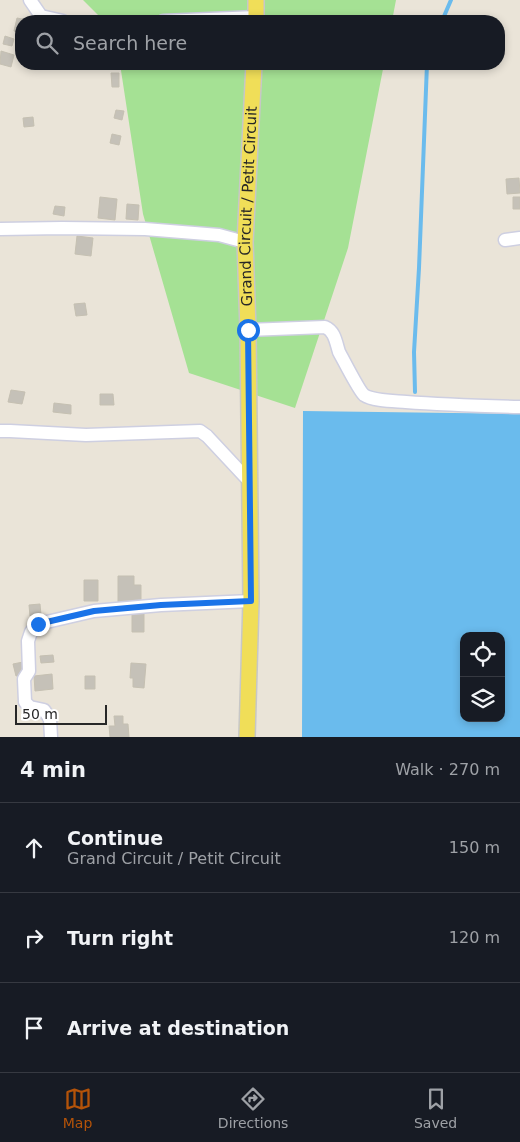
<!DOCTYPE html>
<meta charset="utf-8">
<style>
:root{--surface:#171b24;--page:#242831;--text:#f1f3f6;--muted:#9ea1a6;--line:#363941;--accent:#b45309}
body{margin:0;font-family:"DejaVu Sans",sans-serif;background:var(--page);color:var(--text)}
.controls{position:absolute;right:15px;bottom:15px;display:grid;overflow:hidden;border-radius:10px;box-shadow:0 2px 8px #0003}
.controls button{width:45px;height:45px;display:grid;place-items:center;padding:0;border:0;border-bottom:1px solid var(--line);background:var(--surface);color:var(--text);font:25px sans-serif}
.scale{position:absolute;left:15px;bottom:12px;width:92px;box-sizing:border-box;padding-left:5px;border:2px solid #272727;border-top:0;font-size:14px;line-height:18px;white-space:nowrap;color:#272727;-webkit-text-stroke:4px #fff;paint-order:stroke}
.stop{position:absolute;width:15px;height:15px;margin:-11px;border:4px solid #1a73e8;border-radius:50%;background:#fff}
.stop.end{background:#1a73e8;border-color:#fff;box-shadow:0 1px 5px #0008}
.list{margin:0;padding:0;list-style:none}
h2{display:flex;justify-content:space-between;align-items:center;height:65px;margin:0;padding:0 20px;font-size:21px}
h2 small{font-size:16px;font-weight:400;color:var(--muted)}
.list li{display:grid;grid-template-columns:32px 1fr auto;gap:15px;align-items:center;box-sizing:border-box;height:90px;padding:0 20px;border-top:1px solid var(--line)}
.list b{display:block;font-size:19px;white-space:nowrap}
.list p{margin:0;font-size:16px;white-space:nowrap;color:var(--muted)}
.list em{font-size:16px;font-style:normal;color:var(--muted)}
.icon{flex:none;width:28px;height:28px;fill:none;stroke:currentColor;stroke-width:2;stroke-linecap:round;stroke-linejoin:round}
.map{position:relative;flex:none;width:520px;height:737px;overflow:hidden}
.search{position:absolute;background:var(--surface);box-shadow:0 2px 8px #0003;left:15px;right:15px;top:15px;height:55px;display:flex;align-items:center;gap:12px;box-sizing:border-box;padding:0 18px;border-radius:20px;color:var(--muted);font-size:19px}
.sheet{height:335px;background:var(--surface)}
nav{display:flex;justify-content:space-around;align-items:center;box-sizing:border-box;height:70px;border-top:1px solid var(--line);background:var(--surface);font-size:14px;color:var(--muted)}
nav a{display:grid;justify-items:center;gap:2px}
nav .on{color:var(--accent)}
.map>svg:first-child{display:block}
.green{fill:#a5e194}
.water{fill:#6abbed;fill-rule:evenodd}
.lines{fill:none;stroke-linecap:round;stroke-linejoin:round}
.stream{stroke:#6abbed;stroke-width:4}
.building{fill:#c5c1b8;stroke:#c5c0b2}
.minor-casing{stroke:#cecfe1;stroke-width:15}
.major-casing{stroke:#c7c7c7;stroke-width:18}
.minor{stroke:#fff;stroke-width:12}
.major{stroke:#f0de58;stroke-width:15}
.route{stroke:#1a73e8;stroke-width:6}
.labels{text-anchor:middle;stroke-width:4;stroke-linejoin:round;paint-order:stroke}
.street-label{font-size:15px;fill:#272727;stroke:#fff}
</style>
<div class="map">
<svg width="520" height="737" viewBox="0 0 520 737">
<rect width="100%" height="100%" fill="#eae4d8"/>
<path class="green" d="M83 0H396L392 21H104Z
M120 64H384L348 248 295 408 189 373 143 214Z"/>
<path class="water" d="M303 411 520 414V737H302ZM464 636H501V718H464Z"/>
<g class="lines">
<path class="stream" d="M442 21 451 0
M415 392 414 352 419 268 427 64"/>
</g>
<path class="building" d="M17 18 32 21H21V33L14 31Z
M5 36 14 39 12 46 3 44Z
M1 51 14 55 11 67 0 64Z
M111 73H119V87H112Z
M116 110 124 111 122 120 114 118Z
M33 117 34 126 24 127 23 118Z
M112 134 121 136 119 145 110 143Z
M519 178 520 193 507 194 506 179Z
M100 197 117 199 115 220 98 218Z
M513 197H520V209H513Z
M127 204 139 205 138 220 126 219Z
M55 206 65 207 64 216 53 214Z
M77 236 93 238 91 256 75 254Z
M85 303 87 315 76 316 74 304Z
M11 390 25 392 22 404 8 402Z
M100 394H113L114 405H100Z
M54 403 71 405V414L53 412Z
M118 576H134V585H141V601L118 602Z
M84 580H98V601H84Z
M40 604 41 615 30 616 29 605Z
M132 613H144V632H132Z
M53 655 54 662 41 663 40 656Z
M23 662 26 674 16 676 13 664Z
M131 663 146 664 144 688 133 687V678H130Z
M52 674 53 689 35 691 34 676Z
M85 676H95V689H85Z
M114 716H123V724H128L129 737H110L109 726H115Z"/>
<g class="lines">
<defs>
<path id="minor" d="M30 0 41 16 63 21
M163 21 256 17
M0 229 62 228 145 229 219 235 245 242
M505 240 520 238
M248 330 325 327C335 331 336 343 339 352 343 359 359 391 364 395 373 401 395 401 406 402 444 405 482 406 520 407
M0 431H10L86 435 200 431 207 436 249 481
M51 737 50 719 44 710 30 707 25 702 24 679 29 671 28 641 31 632 38 624 94 611 161 605 251 601"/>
<g id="major">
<path d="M256 21V0"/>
<path id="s1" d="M247 737 251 601 248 330 245 242 254 64"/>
</g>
</defs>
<use href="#minor" class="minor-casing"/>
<use href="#major" class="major-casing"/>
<use href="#minor" class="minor"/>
<use href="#major" class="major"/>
</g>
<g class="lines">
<path class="route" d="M38 624 94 611 161 605 251 601 248 330"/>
</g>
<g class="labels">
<g class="street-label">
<text dy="5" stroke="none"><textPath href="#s1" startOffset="531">Grand Circuit / Petit Circuit</textPath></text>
</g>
</g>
</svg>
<div class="controls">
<button><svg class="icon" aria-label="locate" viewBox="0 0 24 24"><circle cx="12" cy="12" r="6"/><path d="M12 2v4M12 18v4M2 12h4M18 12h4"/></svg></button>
<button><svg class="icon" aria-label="layers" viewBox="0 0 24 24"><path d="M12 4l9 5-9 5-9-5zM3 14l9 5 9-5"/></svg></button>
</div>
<div class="scale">50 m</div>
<div class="stop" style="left:248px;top:330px"></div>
<div class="stop end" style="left:38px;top:624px"></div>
<div class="search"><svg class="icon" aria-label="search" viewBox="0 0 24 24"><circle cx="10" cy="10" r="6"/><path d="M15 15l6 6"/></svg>Search here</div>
</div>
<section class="sheet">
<h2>4 min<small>Walk · 270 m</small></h2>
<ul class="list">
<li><svg class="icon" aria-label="ahead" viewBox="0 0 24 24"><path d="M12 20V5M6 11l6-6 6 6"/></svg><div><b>Continue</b><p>Grand Circuit / Petit Circuit</p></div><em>150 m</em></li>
<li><svg class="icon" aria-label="right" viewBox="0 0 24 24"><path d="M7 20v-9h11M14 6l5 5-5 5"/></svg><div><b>Turn right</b></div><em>120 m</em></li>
<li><svg class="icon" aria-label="arrive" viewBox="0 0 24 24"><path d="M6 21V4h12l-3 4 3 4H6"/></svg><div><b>Arrive at destination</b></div></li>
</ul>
</section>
<nav>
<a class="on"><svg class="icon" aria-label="map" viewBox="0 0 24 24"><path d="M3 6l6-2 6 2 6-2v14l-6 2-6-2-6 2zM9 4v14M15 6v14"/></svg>Map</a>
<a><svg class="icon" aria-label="directions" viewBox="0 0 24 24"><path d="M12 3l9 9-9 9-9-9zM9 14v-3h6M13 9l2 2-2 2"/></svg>Directions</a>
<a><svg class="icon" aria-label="saved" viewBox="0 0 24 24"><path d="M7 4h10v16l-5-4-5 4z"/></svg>Saved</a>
</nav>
